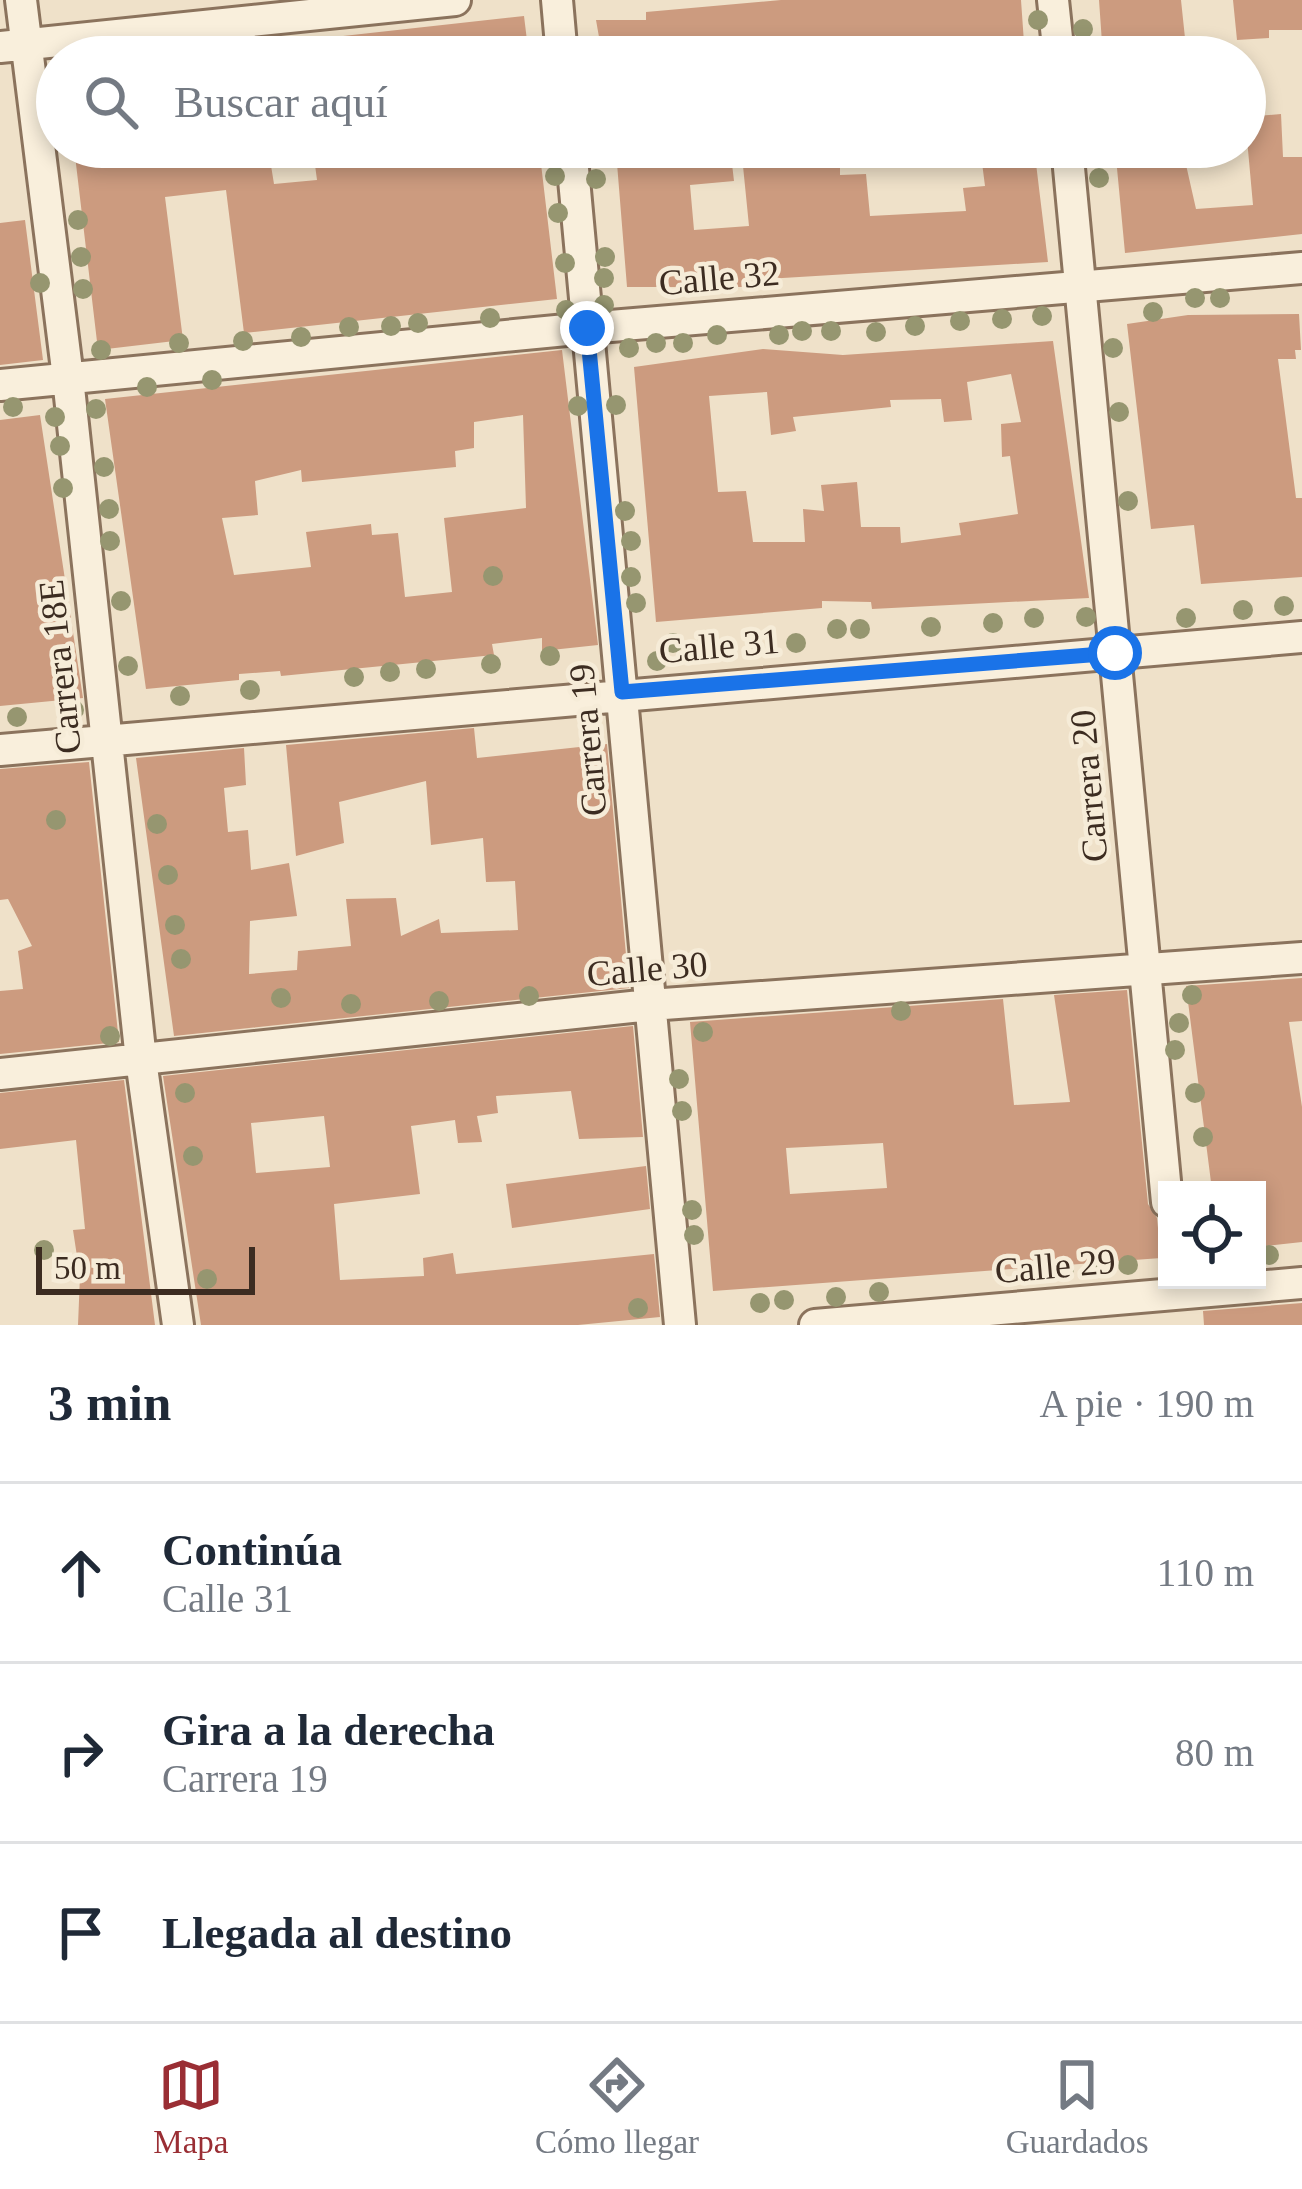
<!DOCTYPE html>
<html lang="es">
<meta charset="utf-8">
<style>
:root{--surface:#fff;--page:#f6f6f7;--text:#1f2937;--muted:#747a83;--line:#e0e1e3;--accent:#9a2e34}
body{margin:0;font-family:Georgia,serif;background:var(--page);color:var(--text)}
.controls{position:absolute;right:36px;bottom:36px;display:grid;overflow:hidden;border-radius:0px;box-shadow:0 6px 18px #0003}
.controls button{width:108px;height:108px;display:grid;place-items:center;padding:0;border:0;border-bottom:3px solid var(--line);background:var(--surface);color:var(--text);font:60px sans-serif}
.scale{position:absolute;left:36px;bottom:30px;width:219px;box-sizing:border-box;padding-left:12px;border:6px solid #3c2c21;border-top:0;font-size:33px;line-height:42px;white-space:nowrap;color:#3c2c21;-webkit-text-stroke:9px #f6ecd8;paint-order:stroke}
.stop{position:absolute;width:36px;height:36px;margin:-27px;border:9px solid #1a73e8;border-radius:50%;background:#fff}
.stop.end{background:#1a73e8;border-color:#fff;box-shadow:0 3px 12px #0008}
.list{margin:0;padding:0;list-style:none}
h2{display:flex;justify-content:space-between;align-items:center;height:156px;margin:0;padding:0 48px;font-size:51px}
h2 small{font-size:39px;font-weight:400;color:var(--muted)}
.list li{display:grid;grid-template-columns:78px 1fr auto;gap:36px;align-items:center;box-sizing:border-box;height:180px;padding:0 48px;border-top:3px solid var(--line)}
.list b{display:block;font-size:45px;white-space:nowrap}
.list p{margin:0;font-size:39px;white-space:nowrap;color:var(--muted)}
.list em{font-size:39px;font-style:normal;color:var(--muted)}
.icon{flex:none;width:66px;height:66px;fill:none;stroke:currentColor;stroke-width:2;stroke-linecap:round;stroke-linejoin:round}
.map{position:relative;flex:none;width:1302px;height:1325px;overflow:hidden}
.search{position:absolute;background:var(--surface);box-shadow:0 6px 18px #0003;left:36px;right:36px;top:36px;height:132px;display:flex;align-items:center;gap:30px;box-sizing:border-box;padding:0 42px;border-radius:66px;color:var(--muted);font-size:45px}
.sheet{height:696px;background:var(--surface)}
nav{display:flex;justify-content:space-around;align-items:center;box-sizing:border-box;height:168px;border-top:3px solid var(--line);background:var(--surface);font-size:33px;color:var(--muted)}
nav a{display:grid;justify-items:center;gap:6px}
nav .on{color:var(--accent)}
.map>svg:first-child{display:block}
.building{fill:#cc9b7f;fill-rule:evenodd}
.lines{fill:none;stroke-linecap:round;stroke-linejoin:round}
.minor-casing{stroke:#8b735d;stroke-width:36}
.minor{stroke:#f9efdc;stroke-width:30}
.tree{fill:#969670}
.route{stroke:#1a73e8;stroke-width:15}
.labels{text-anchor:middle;stroke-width:9;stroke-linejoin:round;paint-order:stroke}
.street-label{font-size:36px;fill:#3c2c21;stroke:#f6ecd8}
</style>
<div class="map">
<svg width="1302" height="1325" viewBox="0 0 1302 1325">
<rect width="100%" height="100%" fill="#efe1c9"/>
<path class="building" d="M781 0H1021L1025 57H959L956 39 898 44 899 54 849 57H814L813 47 730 57 729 41 602 54 596 20H646V12Z
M1099 0H1181L1187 57H1103Z
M1233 0H1302V30H1269V38L1237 40Z
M524 16 529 57H299L298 41Z
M1281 114 1283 157H1302V234L1125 253 1115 147H1182L1196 209 1253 205 1245 117Z
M74 147H268L274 184 317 180 313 150 539 147 557 299 244 333 226 190 165 197 183 340 98 350Z
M646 147H730L734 181 690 185 694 230 749 226 743 166 825 155 826 166 840 165V175L866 174 870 216 966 211 963 188 985 186 980 147H1034L1048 262 750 280 751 287H627L616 151Z
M25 220 43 360 0 365V223Z
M1299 314 1301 350H1295L1296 359H1278L1296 498H1302V577L1201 584 1194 525 1151 529 1127 324 1188 315Z
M1053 341 1089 598 872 609 871 602 822 601V608L656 622 634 367 763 349 843 355ZM1011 374 1021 422 1001 424 1002 457 1010 456 1018 514 959 523 961 535 901 543 900 527H861L857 482 821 485 824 511 803 509 805 542H753L746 491 718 492 709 396 767 392 771 435 796 431 793 417 891 407 890 400 941 399 944 422 972 420 967 382Z
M562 350 598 645 542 651V638L492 644 494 655 281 676 280 671 239 674V680L146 689 105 399ZM523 415 526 508 444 518 452 592 405 597 398 533 372 535 371 524 306 532 311 567 234 575 222 518 258 515 255 481 301 470 302 482 456 467 455 451 474 448V422Z
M40 415 83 698 0 706V420Z
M474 728 477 758 607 744 629 988 174 1036 136 758 244 748 246 785 224 788 228 832 248 830 251 870 289 863 297 916 250 921 249 974 297 970 298 951 351 946 346 899 396 898 401 936 439 919 441 933 518 930 515 881 486 882 483 838 431 845 426 781 339 802 344 843 296 856 286 745Z
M89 762 119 1042 0 1054V991L23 989 18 951 32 946 8 899 0 900V769Z
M1302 978V1021L1289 1022 1302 1107V1242L1257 1247V1190H1212L1186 986Z
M1127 990 1148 1204 1157 1218 1161 1258 713 1291 690 1022 1003 999 1014 1105 1070 1102 1054 995ZM883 1143 887 1188 790 1194 786 1148Z
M633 1026 643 1137 579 1139 571 1091 496 1096 498 1113 477 1116 482 1142 458 1143 455 1120 411 1126 420 1194 334 1204 340 1280 424 1276 423 1258 453 1253 456 1274 654 1254 660 1317 578 1325H201L163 1076ZM324 1116 330 1167 256 1173 251 1123Z
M124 1080 155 1325H78L80 1276 73 1230 85 1229 76 1140 0 1149V1093Z
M646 1166 650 1209 512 1228 506 1184Z
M1302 1303V1325H1204L1203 1311Z"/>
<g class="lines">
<defs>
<path id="minor" d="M21 0 68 378 141 1060 178 1325
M557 0 562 57
M1053 0 1059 57
M0 47 455 0
M571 147 680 1325
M1067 147 1167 1202
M0 385 587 328 1302 268
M0 750 1302 637
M0 1074 650 1005 1302 958
M815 1325 1302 1283"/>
</defs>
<use href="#minor" class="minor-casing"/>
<use href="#minor" class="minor"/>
</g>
<g class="tree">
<circle cx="1038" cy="20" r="10"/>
<circle cx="1083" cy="29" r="10"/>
<circle cx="555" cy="176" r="10"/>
<circle cx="1099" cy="178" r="10"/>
<circle cx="596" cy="179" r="10"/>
<circle cx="558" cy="213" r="10"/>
<circle cx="78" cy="220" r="10"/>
<circle cx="81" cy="257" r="10"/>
<circle cx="605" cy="257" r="10"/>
<circle cx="565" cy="263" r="10"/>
<circle cx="604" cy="278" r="10"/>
<circle cx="40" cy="283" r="10"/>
<circle cx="83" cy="289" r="10"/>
<circle cx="1195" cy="298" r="10"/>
<circle cx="1220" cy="298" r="10"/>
<circle cx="604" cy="305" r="10"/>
<circle cx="566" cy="310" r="10"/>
<circle cx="1153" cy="312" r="10"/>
<circle cx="1042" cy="316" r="10"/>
<circle cx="490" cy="318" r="10"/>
<circle cx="1002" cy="319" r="10"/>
<circle cx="960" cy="321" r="10"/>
<circle cx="418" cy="323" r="10"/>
<circle cx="391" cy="326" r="10"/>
<circle cx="915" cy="326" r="10"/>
<circle cx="349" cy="327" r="10"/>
<circle cx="802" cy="331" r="10"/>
<circle cx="831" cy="331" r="10"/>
<circle cx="876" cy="332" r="10"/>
<circle cx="717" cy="335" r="10"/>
<circle cx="779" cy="335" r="10"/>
<circle cx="301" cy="337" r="10"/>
<circle cx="243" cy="341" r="10"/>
<circle cx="179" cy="343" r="10"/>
<circle cx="656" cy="343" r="10"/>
<circle cx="683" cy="343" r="10"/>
<circle cx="629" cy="348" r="10"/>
<circle cx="1113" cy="348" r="10"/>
<circle cx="101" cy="350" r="10"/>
<circle cx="212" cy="380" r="10"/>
<circle cx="147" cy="387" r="10"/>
<circle cx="616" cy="405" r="10"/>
<circle cx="578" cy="406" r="10"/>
<circle cx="13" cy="407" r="10"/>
<circle cx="96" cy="409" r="10"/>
<circle cx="1119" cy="412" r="10"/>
<circle cx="55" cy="417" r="10"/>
<circle cx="60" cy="446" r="10"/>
<circle cx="104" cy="467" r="10"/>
<circle cx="63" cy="488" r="10"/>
<circle cx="1128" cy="501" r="10"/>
<circle cx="109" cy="509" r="10"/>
<circle cx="625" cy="511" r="10"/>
<circle cx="110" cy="541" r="10"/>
<circle cx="631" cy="541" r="10"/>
<circle cx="493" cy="576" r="10"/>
<circle cx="631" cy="577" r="10"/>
<circle cx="121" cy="601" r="10"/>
<circle cx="636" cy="603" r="10"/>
<circle cx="1284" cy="606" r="10"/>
<circle cx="1243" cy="610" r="10"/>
<circle cx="1086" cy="617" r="10"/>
<circle cx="1034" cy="618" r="10"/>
<circle cx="1186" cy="618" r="10"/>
<circle cx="993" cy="623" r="10"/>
<circle cx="931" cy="627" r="10"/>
<circle cx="837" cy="629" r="10"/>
<circle cx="860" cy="629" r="10"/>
<circle cx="707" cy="640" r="10"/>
<circle cx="673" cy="643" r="10"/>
<circle cx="796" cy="643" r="10"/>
<circle cx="550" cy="656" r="10"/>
<circle cx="657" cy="661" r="10"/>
<circle cx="491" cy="664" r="10"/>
<circle cx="128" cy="666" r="10"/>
<circle cx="426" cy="669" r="10"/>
<circle cx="390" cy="672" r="10"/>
<circle cx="354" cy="677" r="10"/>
<circle cx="250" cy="690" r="10"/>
<circle cx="180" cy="696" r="10"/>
<circle cx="74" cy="710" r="10"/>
<circle cx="17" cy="717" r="10"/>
<circle cx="56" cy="820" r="10"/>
<circle cx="157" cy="824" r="10"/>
<circle cx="168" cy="875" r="10"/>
<circle cx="175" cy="925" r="10"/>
<circle cx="181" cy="959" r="10"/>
<circle cx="1192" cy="995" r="10"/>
<circle cx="529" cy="996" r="10"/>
<circle cx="281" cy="998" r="10"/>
<circle cx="439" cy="1001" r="10"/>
<circle cx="351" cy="1004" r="10"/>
<circle cx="901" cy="1011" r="10"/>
<circle cx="1179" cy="1023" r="10"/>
<circle cx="703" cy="1032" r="10"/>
<circle cx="110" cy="1036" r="10"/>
<circle cx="1175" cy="1050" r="10"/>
<circle cx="679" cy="1079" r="10"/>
<circle cx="185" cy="1093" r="10"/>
<circle cx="1195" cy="1093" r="10"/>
<circle cx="682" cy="1111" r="10"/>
<circle cx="1203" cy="1137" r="10"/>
<circle cx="193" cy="1156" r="10"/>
<circle cx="692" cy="1210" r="10"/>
<circle cx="694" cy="1235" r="10"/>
<circle cx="44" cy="1250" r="10"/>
<circle cx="1269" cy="1255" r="10"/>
<circle cx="1128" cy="1265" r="10"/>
<circle cx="1102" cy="1267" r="10"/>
<circle cx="1064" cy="1269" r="10"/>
<circle cx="207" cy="1279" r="10"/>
<circle cx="879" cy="1292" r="10"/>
<circle cx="836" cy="1297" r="10"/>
<circle cx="784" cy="1300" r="10"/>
<circle cx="760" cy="1303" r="10"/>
<circle cx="638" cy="1308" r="10"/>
</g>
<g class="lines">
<path class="route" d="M587 328 622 692 1115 653"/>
</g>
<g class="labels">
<g class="street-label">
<text transform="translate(719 277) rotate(-5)" y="13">Calle 32</text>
<text transform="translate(719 645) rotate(-5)" y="13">Calle 31</text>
<text transform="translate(59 667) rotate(-96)" y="13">Carrera 18E</text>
<text transform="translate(587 740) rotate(-95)" y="13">Carrera 19</text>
<text transform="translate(1088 786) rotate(-95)" y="13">Carrera 20</text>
<text transform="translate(647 968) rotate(-5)" y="13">Calle 30</text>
<text transform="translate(1055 1265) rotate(-5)" y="13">Calle 29</text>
</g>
</g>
</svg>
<div class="controls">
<button><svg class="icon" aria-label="locate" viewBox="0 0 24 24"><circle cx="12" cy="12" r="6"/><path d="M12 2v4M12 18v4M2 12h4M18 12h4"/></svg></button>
</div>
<div class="scale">50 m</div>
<div class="stop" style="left:1115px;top:653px"></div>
<div class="stop end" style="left:587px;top:328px"></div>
<div class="search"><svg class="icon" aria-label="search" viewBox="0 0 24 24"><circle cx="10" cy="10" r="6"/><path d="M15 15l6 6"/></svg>Buscar aquí</div>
</div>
<section class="sheet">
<h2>3 min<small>A pie · 190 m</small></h2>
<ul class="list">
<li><svg class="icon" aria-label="ahead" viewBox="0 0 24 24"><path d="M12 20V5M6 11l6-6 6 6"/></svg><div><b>Continúa</b><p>Calle 31</p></div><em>110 m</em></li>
<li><svg class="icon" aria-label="right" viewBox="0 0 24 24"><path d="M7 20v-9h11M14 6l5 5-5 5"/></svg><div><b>Gira a la derecha</b><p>Carrera 19</p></div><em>80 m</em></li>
<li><svg class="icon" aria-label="arrive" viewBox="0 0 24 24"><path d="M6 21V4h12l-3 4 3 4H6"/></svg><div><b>Llegada al destino</b></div></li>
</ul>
</section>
<nav>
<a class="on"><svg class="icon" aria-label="map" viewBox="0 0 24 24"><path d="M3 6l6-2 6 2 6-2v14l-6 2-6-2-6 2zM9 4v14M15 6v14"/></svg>Mapa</a>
<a><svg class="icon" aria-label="directions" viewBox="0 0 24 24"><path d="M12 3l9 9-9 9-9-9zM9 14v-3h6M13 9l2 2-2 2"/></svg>Cómo llegar</a>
<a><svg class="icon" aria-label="saved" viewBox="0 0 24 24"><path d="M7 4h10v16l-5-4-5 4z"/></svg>Guardados</a>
</nav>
